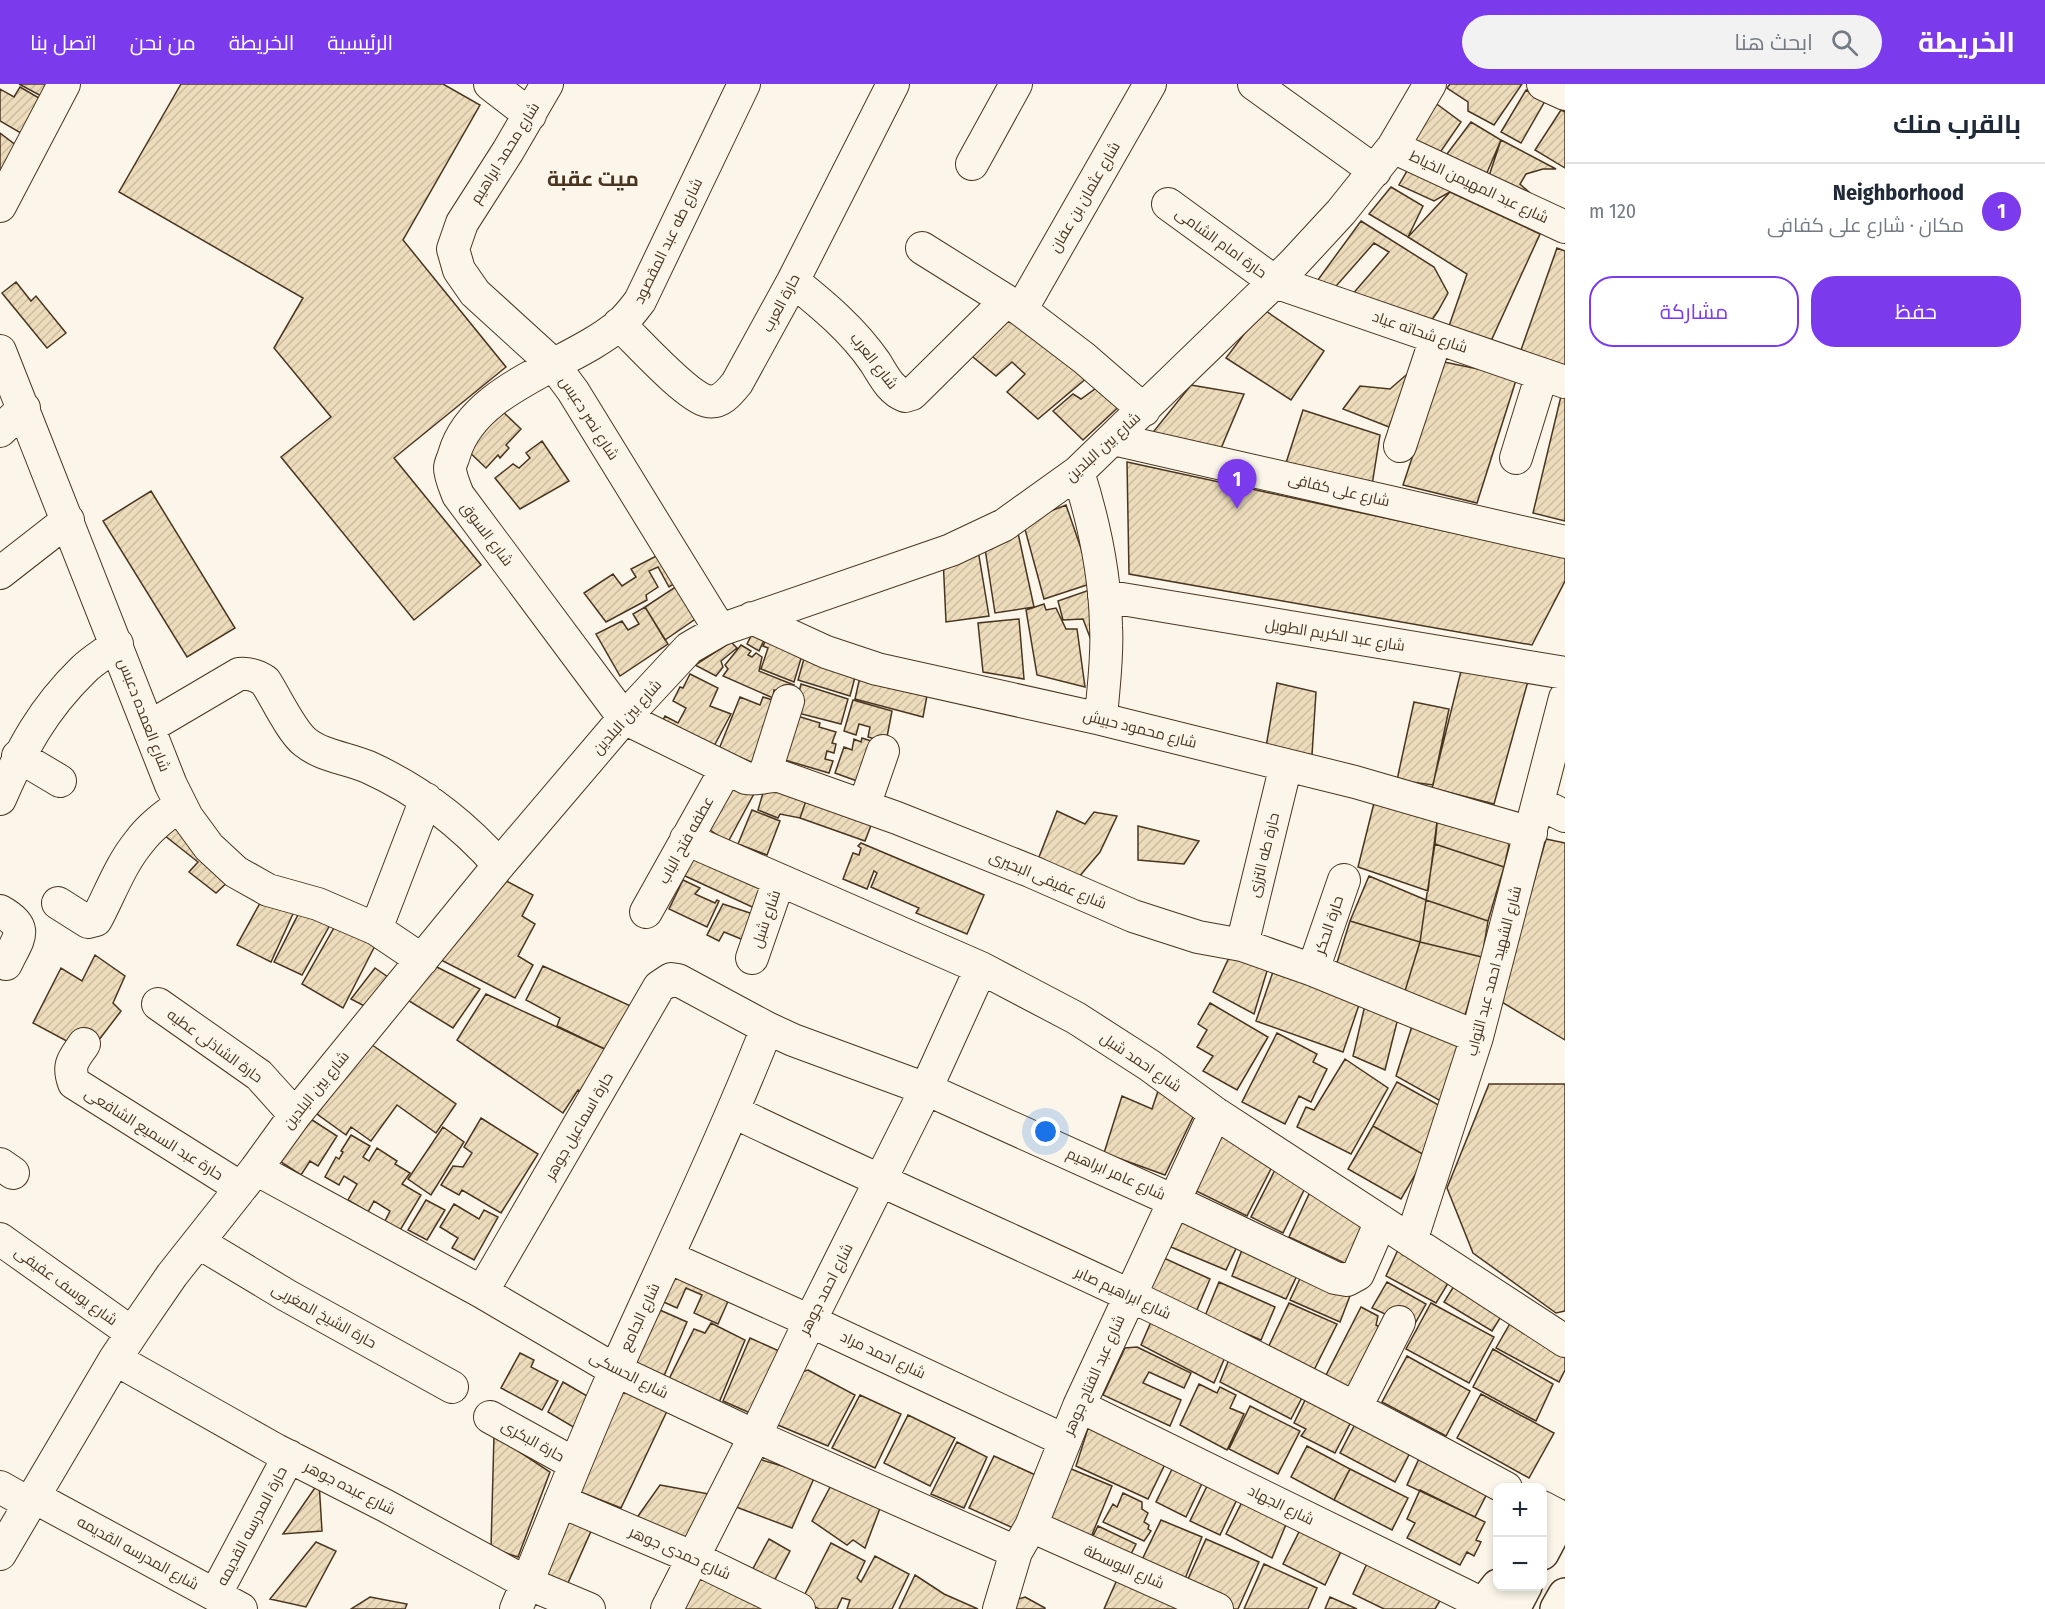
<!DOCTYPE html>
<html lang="ar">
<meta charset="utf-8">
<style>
:root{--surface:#fff;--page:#f2f2f3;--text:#1f2937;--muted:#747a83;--line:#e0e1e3;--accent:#7c3aed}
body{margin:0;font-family:"Fira Sans Condensed",Cairo,sans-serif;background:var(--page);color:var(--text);direction:rtl}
.controls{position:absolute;right:18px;bottom:18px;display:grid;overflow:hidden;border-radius:12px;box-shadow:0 3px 9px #0003}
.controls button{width:54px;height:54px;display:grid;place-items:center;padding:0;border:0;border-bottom:2px solid var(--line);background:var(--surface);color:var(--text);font:30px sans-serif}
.you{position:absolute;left:1046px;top:1048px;width:21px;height:21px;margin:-15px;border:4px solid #fff;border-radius:50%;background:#1a73e8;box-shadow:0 0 0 9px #1a73e833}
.badge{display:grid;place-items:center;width:39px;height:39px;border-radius:50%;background:var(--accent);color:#fff;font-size:20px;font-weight:700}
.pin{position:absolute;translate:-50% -50px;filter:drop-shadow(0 2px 3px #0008)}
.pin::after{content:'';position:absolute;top:32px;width:21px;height:18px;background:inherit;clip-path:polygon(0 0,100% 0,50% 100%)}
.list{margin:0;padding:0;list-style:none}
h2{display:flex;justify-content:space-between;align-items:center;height:78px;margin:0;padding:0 24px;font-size:26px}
h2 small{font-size:20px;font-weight:400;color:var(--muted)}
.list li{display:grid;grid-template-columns:39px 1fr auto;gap:18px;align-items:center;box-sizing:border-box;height:96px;padding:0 24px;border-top:2px solid var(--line)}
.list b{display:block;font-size:22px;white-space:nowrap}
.list p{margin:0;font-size:20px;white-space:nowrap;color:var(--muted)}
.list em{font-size:20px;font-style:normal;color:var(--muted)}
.actions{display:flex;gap:12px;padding:18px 24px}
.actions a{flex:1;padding:14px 0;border:2px solid var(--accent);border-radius:24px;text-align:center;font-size:21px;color:var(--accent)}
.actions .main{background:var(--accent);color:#fff}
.icon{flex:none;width:33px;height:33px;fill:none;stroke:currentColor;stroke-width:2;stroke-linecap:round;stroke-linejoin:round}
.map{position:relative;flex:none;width:1565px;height:1525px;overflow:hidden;direction:ltr}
header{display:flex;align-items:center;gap:36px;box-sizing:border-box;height:84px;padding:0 30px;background:var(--accent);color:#fff}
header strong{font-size:28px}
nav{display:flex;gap:33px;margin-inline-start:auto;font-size:21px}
.search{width:420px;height:54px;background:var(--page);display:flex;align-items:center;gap:15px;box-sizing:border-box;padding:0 21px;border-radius:33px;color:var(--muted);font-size:22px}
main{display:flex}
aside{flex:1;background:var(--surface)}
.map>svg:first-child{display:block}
.building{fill:url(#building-hatch);stroke:#4a3520;stroke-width:1.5}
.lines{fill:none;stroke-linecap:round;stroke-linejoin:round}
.street-casing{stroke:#4a3520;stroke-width:34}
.secondary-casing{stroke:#4a3520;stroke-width:36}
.street{stroke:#fbf6e9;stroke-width:32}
.secondary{stroke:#fbf6e9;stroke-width:33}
.labels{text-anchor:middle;stroke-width:4.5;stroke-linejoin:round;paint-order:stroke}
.street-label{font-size:15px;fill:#4a3520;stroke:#fbf6e9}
.district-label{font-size:21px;font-weight:bold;fill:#4a3520;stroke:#fbf6e9}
</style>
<header>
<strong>الخريطة</strong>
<div class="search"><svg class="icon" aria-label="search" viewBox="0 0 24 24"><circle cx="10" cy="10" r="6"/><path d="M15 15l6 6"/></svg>ابحث هنا</div>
<nav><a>الرئيسية</a><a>الخريطة</a><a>من نحن</a><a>اتصل بنا</a></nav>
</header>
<main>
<aside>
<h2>بالقرب منك<small></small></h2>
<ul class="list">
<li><span class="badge">1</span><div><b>Neighborhood</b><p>مكان · شارع على كفافى</p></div><em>120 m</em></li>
</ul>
<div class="actions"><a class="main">حفظ</a><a>مشاركة</a></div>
</aside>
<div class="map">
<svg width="1565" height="1525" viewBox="0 0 1565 1525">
<defs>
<pattern id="building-hatch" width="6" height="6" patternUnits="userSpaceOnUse" patternTransform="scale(1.5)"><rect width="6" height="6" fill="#ecdcbc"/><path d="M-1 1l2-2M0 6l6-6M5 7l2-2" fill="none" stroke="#ccbda1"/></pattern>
</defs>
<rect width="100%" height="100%" fill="#fbf6e9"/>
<path class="building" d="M19 0H53L45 14Z
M181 0H443L480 21 403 156 506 283 394 374 481 481 414 536 281 373 331 333 274 264 303 214 119 108Z
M1450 0H1522L1494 41 1468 27V18L1447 4Z
M20 3 51 21 31 55 0 37V5L14 13Z
M1526 6 1545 17 1521 59 1501 48Z
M1430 15 1461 38 1439 70 1407 52Z
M1561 26 1565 28V84L1535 66Z
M1471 38 1501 56 1483 98 1441 78Z
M0 49 21 65 0 93Z
M1501 56 1556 85H1543L1526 90 1520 100 1530 109 1526 118 1487 98Z
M1411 80 1446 95 1450 108 1434 117 1399 101Z
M1391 103 1423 122 1408 153 1369 130Z
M1450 108 1540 150 1491 257 1449 242 1467 190 1408 153Z
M1361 137 1434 183 1448 209 1438 227 1427 243 1351 212 1389 168 1374 159 1330 209 1312 204Z
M1557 164 1565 167V282L1521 266Z
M16 198 31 217 36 212 66 249 47 264 2 209Z
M1006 225 1088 293 1038 335 1007 308 1025 290 1012 278 996 292 962 264Z
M1263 225 1324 267 1291 316 1226 274Z
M1444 278 1517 293 1477 419 1403 401Z
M1413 285 1389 343 1343 325 1360 302 1390 305Z
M1106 297 1125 317 1083 356 1053 327 1073 310 1081 315Z
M1191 301 1244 310 1219 369 1150 352Z
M1562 308 1565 309V437L1533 429Z
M500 325 521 345 506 361 509 364 500 374 498 371 486 384 464 363Z
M1303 326 1380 351 1372 401 1286 379Z
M542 357 569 397 520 425 495 394 513 380 519 384 530 374 526 369Z
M1127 378 1565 473V497L1532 561 1129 490Z
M151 407 235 544 187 573 103 437Z
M1066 421 1093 499 1044 515 1023 438Z
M1018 449 1034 523 995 529 984 458Z
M978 466 989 532 946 538 943 473Z
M666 467 683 494 669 503 658 483 649 487 658 503 646 511 647 516 606 538 584 509 613 490 622 502 636 493 631 485Z
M683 498 704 529 665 556 645 523Z
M1098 503 1091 556 1083 535 1063 536 1058 517Z
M1044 520 1046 526 1056 524 1066 545H1077L1085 603 1037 591 1026 526Z
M645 523 668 560 620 592 596 550 622 537 628 546 639 540 633 530Z
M1019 535 1024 595 983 588 978 539Z
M757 540 769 545 759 567 747 560Z
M771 546 805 561 794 598 761 585 768 564 763 562Z
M731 558 737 564 721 577 723 583 716 592 695 581Z
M741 561 751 567 748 571 752 573 756 569 762 573 759 587 794 601 790 610 774 606 773 614 723 592 728 585 725 581Z
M807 564 858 582 850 612 798 596Z
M862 584 929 601 923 633 855 615Z
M1461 587 1528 597 1494 720 1432 704Z
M690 590 718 604 710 622 731 630 713 664 662 638 665 632 678 639 686 624 673 617 680 603 683 604Z
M1277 599 1316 608 1312 671 1266 663Z
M801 600 848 615 841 640 794 628Z
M740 613 760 621 763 613 786 620 764 683 719 665Z
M853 616 892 627 886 658 868 653 870 643 859 640 856 651 844 647Z
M1414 618 1449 625 1433 701 1397 696Z
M791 630 820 639 819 643 836 648 832 659 836 660 834 669 827 667 825 675 833 677 829 689 778 674Z
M862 654 880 660 868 701 835 689 844 663 852 666 854 655 861 658Z
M728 691 756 706 728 758 701 740Z
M765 702 809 708 800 734 780 730 778 734 758 726Z
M809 708 875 731 865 757 800 734Z
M1376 711 1438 730 1428 807 1358 783Z
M752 726 780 737 767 771 738 760Z
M1057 727 1085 740 1094 728 1117 732 1100 768 1078 794 1039 773Z
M1438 730 1511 752 1504 783 1435 760Z
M184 737 233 793 216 809 189 788 198 778 164 751Z
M1138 742 1199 757 1184 780 1138 776Z
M1546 755 1565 759V956L1500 917Z
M861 759 984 811 967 850 916 829 919 824 871 803 877 789 874 787 867 805 843 795 853 769 859 771 861 764 858 762Z
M1435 760 1504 783 1488 837 1426 816Z
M693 762 772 798 763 828 683 791Z
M497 792 533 811 522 832 535 840 518 872 533 881 515 914 441 876Z
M1369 792 1426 816 1420 858 1350 837Z
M683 796 700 804 695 810 715 819 717 816 719 817 707 843 669 825Z
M265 810 297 821 271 878 237 861Z
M1426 816 1488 837 1482 873 1420 858Z
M723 820 756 831 746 857 724 848 719 857 707 851Z
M302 823 335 832 302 891 274 878Z
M339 835 380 852 343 924 302 900Z
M1350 837 1420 858 1405 907 1335 885Z
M1420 858 1482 873 1464 935 1405 907Z
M1233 865 1270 877 1254 930 1213 908Z
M95 871 125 892 113 919 121 927 89 969 33 939 61 884 82 897Z
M433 881 480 905 453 944 406 915Z
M543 882 633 923 611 968 557 942 560 934 526 916Z
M1275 882 1362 912 1343 968 1256 937Z
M375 884 398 900 374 927 351 915Z
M486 910 611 968 587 1011 578 1006 563 1029 457 956Z
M1366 917 1400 926 1385 986 1353 972Z
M1210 919 1268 953 1237 1006 1203 987 1213 972 1197 963 1207 946 1198 940Z
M1414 936 1467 953 1446 1020 1396 992Z
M1277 949 1317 970 1313 978 1327 985 1311 1018 1299 1012 1285 1040 1242 1018Z
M368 958 456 1020 436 1049 397 1021 371 1057 351 1043 346 1051 317 1030Z
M1345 975 1388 1004 1351 1070 1297 1043 1306 1023 1314 1026Z
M1397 998 1444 1024 1426 1072 1373 1042Z
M1489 1000H1565V1227L1556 1229 1473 1169 1447 1104Z
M1160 1001 1194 1031 1165 1091 1104 1069 1122 1012 1152 1025Z
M306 1032 337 1052 318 1082 310 1077 301 1091 278 1076Z
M481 1034 538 1070 501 1129 462 1106 459 1111 441 1101 453 1082 463 1083 472 1069 464 1063Z
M1373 1042 1426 1072 1401 1115 1348 1085Z
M443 1043 464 1058 431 1111 408 1095Z
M1214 1044 1276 1075 1247 1132 1186 1102Z
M351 1051 370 1062 363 1073 369 1077 377 1064 397 1077 395 1080 410 1089 402 1100 421 1111 399 1148 384 1139 390 1127 374 1117 368 1128 348 1116 357 1100 344 1092 339 1101 325 1093 336 1073 339 1075 343 1068 341 1067Z
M1276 1084 1307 1100 1283 1149 1251 1133Z
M1310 1108 1376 1140 1355 1184 1289 1153Z
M426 1116 445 1126 427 1156 408 1146Z
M454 1120 479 1135 484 1126 498 1133 474 1176 452 1164 458 1154 440 1143Z
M1185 1129 1241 1154 1226 1186 1171 1163Z
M1402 1157 1455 1188 1436 1219 1386 1192Z
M1245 1158 1301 1183 1286 1215 1232 1192Z
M1155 1170 1210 1195 1196 1228 1141 1204Z
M671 1180 733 1206 718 1240 694 1229 702 1211 686 1204 677 1224 657 1215Z
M1304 1186 1353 1204 1340 1238 1290 1216Z
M1459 1194 1507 1223 1492 1247 1444 1218Z
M1219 1198 1275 1223 1261 1256 1205 1232Z
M1387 1198 1426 1220 1413 1243 1372 1224Z
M1289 1219 1337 1240 1311 1292 1266 1268Z
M1431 1219 1494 1253 1469 1299 1406 1265Z
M653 1223 687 1238 661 1299 625 1282Z
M1361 1223 1378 1232 1376 1241 1386 1246 1356 1313 1323 1297Z
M1516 1229 1565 1262V1286L1559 1298 1496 1264Z
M1154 1231 1228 1266 1214 1299 1141 1261Z
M711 1239 745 1256 718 1321 667 1299 694 1245 705 1249Z
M750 1254 786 1270 757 1332 723 1317Z
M1137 1263 1191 1289 1184 1304 1149 1288 1143 1299 1181 1316 1170 1342 1103 1311 1125 1264Z
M1493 1265 1553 1300 1536 1337 1473 1303Z
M1232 1268 1307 1304 1291 1335 1220 1298Z
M520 1269 534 1276 531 1283 558 1297 542 1326 501 1304Z
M1407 1272 1470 1307 1446 1352 1382 1318Z
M808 1286 855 1311 828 1362 773 1339 799 1289Z
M563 1298 594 1316 580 1347 548 1328Z
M1199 1300 1217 1309 1220 1303 1236 1311 1230 1324 1244 1330 1227 1366 1180 1341Z
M623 1305 669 1323 621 1424 578 1407Z
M1310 1306 1356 1328 1335 1369 1301 1352 1306 1345 1294 1339Z
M1481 1310 1554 1349 1529 1394 1457 1354Z
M860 1311 901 1330 875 1384 832 1364Z
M1250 1322 1300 1347 1278 1390 1229 1365Z
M1361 1329 1416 1357 1395 1398 1340 1369Z
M908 1331 955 1354 930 1402 884 1379Z
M1090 1338 1168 1374 1148 1415 1076 1382Z
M494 1351 550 1388 518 1473 491 1464Z
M957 1358 987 1373 964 1424 931 1410Z
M1307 1362 1350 1385 1334 1416 1291 1393Z
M1423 1366 1492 1400 1475 1433 1407 1401Z
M994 1372 1042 1394 1022 1448 969 1424Z
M1178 1373 1207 1389 1186 1433 1156 1418Z
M759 1375 815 1392 792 1444 731 1421Z
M1069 1384 1112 1402 1089 1458 1046 1440Z
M1350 1385 1408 1414 1392 1446 1334 1416Z
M1212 1392 1241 1407 1220 1451 1190 1437Z
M835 1394 882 1419 865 1464 853 1456 847 1461 812 1437Z
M319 1398 322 1447 283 1450Z
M660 1401 709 1410 688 1455 636 1435Z
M1420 1406 1485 1438 1476 1456 1481 1458 1474 1472 1467 1468 1460 1481 1407 1454 1415 1439 1407 1435Z
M1247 1408 1290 1431 1272 1474 1226 1450Z
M1123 1409 1142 1418V1425L1148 1429 1144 1438 1149 1441 1148 1445 1151 1447 1144 1457 1103 1438 1113 1420 1117 1423Z
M567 1432 592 1445 567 1501 540 1490Z
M1161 1436 1202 1453 1182 1502 1141 1478Z
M1305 1436 1346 1457 1325 1501 1283 1480Z
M1098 1442 1136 1460 1128 1476 1093 1452Z
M769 1455 790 1467 772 1501 750 1490Z
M1206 1455 1259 1478 1238 1525H1230L1184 1504Z
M316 1458 336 1467 306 1523 270 1515Z
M831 1459 865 1477 857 1494 861 1498 875 1472 909 1490 892 1525H847L850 1516 842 1514 837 1525H819L802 1516Z
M1370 1473 1444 1510 1435 1525H1384L1353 1510Z
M1264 1480 1317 1504 1308 1525H1244Z
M701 1486 779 1525H684Z
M1120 1489 1180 1517 1177 1525H1104Z
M915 1491 944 1510 978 1525H899Z
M370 1513 407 1520 405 1525H351Z
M1025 1513 1045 1524V1525H1013L1015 1516Z
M1330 1513 1357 1525H1325Z"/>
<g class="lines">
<defs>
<path id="street" d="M490 0 530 31
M547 0 508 67 462 139 453 165 459 186 475 209 553 280 573 307 720 546
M744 0 640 217C634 225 627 234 619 241 570 282 473 303 454 371 453 375 450 380 450 384 450 392 455 403 458 411L624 634 746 694C758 696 768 691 779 692L897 734 1030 787 1133 832 1198 853 1242 861 1313 886 1477 953
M1254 0 1375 87
M1543 0 1565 10
M1393 63 1565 143
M972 80 1016 0
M1168 120 1275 198 1565 298
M0 122 64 0
M922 164 1021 226 1084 274 1144 326
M793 197C823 221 853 246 875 278 884 292 890 306 905 312L912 310 1006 217
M1021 226 1150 0
M619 240C637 257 686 312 707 317 720 320 729 309 737 299L793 197 893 0
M0 267 171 701 187 733 209 763 236 788 268 806 318 820 376 845 422 876
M0 347 24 324
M1113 355 1565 458
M1400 362 1436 254
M1516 374 1542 290
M1078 388C1094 438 1105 489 1106 542 1108 573 1103 604 1101 635
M0 489 68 436
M1104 512 1565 589
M752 534 826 568 877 585 1101 635 1355 698 1531 749
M149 643 239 590C249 589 256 591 265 597 275 612 291 647 305 658 322 672 347 674 368 683 419 706 462 739 499 781
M18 672 60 697
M764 693 788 617
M0 715C22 664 43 625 83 586 93 576 106 569 117 560
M1538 719 1565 732
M864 722 883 667
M686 755 981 884 1076 934 1149 981 1215 1029 1565 1257
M58 819 88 838 96 836C110 810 120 781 139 758 150 743 165 732 180 721
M0 827C31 844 18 854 6 880
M646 828 726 685
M376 845 426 715
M1242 861 1286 681
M752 874 779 796
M1313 886 1344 796
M158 920 259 991 295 1031
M84 960C74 975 67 980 74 999L241 1104
M734 1028C865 1091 998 1149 1129 1211 1257 1272 1382 1337 1506 1404
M0 1080 13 1089
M256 1085 482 1208 615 1286 755 1352 1016 1468
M0 1155 132 1249
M1411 1157 1477 953 1565 614
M198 1158 286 1211 452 1303
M668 1173 810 1237 1064 1356
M482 1208 659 903 671 895 678 896 767 944 793 956 926 1005 1174 1117 1335 1194 1347 1196 1358 1190 1381 1137
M115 1275 276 1366 386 1422 527 1499 589 1525
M1079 1322 1483 1520
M1356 1323 1399 1238
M490 1333 575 1380
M0 1403 30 1420
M34 1413 241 1525
M560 1417 694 1474 799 1525
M1542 1423 1561 1433
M1031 1442 1217 1525
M0 1470 115 1275 139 1239 172 1191 256 1085 295 1031 499 781 624 634 689 564 720 546 951 466 1004 441 1078 388 1292 181 1341 128 1393 63 1430 0
M215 1511 289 1372
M516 1525C550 1445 580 1364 616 1285 667 1172 721 1060 767 944
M667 1525 755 1352 810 1237 926 1005 981 884
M999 1525 1016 1468 1031 1442 1079 1322 1215 1029"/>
<path id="secondary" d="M1542 1469 1561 1433
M1480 1525 1498 1502
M1513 1525 1525 1502
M1557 1525 1565 1511"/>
</defs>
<use href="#street" class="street-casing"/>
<use href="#secondary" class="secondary-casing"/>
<use href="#street" class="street"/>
<use href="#secondary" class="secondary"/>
</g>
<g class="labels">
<g class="street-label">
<text transform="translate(505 69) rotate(-58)" y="5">شارع محمد ابراهيم</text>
<text transform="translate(1479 103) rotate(25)" y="5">شارع عبد المهيمن الخياط</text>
<text transform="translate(1085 113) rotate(-60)" y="5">شارع عثمان بن عفان</text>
<text transform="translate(668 157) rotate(-64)" y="5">شارع طه عبد المقصود</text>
<text transform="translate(1221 159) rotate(36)" y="5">حارة امام الشامى</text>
<text transform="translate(781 219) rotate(-62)" y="5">حارة العرب</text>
<text transform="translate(1420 248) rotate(19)" y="5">شارع شحاته عياد</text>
<text transform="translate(874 277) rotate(52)" y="5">شارع العرب</text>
<text transform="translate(589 334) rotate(57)" y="5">شارع نصر دعبس</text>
<text transform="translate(1103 363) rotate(-42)" y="5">شارع بين البلدين</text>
<text transform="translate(1339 406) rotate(13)" y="5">شارع على كفافى</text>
<text transform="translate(487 450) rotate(53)" y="5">شارع السوق</text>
<text transform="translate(1335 551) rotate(9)" y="5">شارع عبد الكريم الطويل</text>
<text transform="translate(144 631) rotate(69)" y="5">شارع العمده دعبس</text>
<text transform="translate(627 633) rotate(-48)" y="5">شارع بين البلدين</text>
<text transform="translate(1140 645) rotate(14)" y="5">شارع محمود حبيش</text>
<text transform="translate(686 756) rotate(-61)" y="5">عطفه فتح الباب</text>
<text transform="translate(1264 771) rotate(-76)" y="5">حارة طه الترزى</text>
<text transform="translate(1048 796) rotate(23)" y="5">شارع عفيفى البحيرى</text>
<text transform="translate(766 835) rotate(-71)" y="5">شارع شبل</text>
<text transform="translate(1329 841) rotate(-71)" y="5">حارة الحكر</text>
<text transform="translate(1494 887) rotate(-75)" y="5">شارع الشهيد احمد عبد التواب</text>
<text transform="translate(215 962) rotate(36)" y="5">حارة الشاذلى عطيه</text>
<text transform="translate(1141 978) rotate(34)" y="5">شارع احمد شبل</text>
<text transform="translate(316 1006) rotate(-51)" y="5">شارع بين البلدين</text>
<text transform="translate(579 1042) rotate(-60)" y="5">حارة اسماعيل جوهر</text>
<text transform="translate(154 1050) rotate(32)" y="5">حارة عبد السميع الشافعى</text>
<text transform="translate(1116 1090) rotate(24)" y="5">شارع عامر ابراهيم</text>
<text transform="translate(66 1202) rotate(36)" y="5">شارع يوسف عفيفى</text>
<text transform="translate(826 1205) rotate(-63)" y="5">شارع احمد جوهر</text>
<text transform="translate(1123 1209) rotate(25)" y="5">شارع ابراهيم صابر</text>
<text transform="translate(324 1232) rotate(29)" y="5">حارة الشيخ المغربى</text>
<text transform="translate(640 1233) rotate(-65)" y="5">شارع الجامع</text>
<text transform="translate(883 1271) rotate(25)" y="5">شارع احمد مراد</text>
<text transform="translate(629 1291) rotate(27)" y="5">شارع الحسكى</text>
<text transform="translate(1094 1291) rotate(-66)" y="5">شارع عبد الفتاح جوهر</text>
<text transform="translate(533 1357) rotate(29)" y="5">حارة البكرى</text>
<text transform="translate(350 1404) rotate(27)" y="5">شارع عبده جوهر</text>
<text transform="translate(1281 1421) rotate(26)" y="5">شارع الجهاد</text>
<text transform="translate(252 1442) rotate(-62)" y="5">حارة المدرسه القديمه</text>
<text transform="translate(138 1469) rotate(29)" y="5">شارع المدرسه القديمه</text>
<text transform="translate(680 1469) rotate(24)" y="5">شارع حمدى جوهر</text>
<text transform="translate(1124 1483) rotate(24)" y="5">شارع البوسطة</text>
</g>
<g class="district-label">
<text x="593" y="102">ميت عقبة</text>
</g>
</g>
</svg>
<div class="controls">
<button>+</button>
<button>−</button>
</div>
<div class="you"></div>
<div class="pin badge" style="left:1237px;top:425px">1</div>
</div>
</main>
